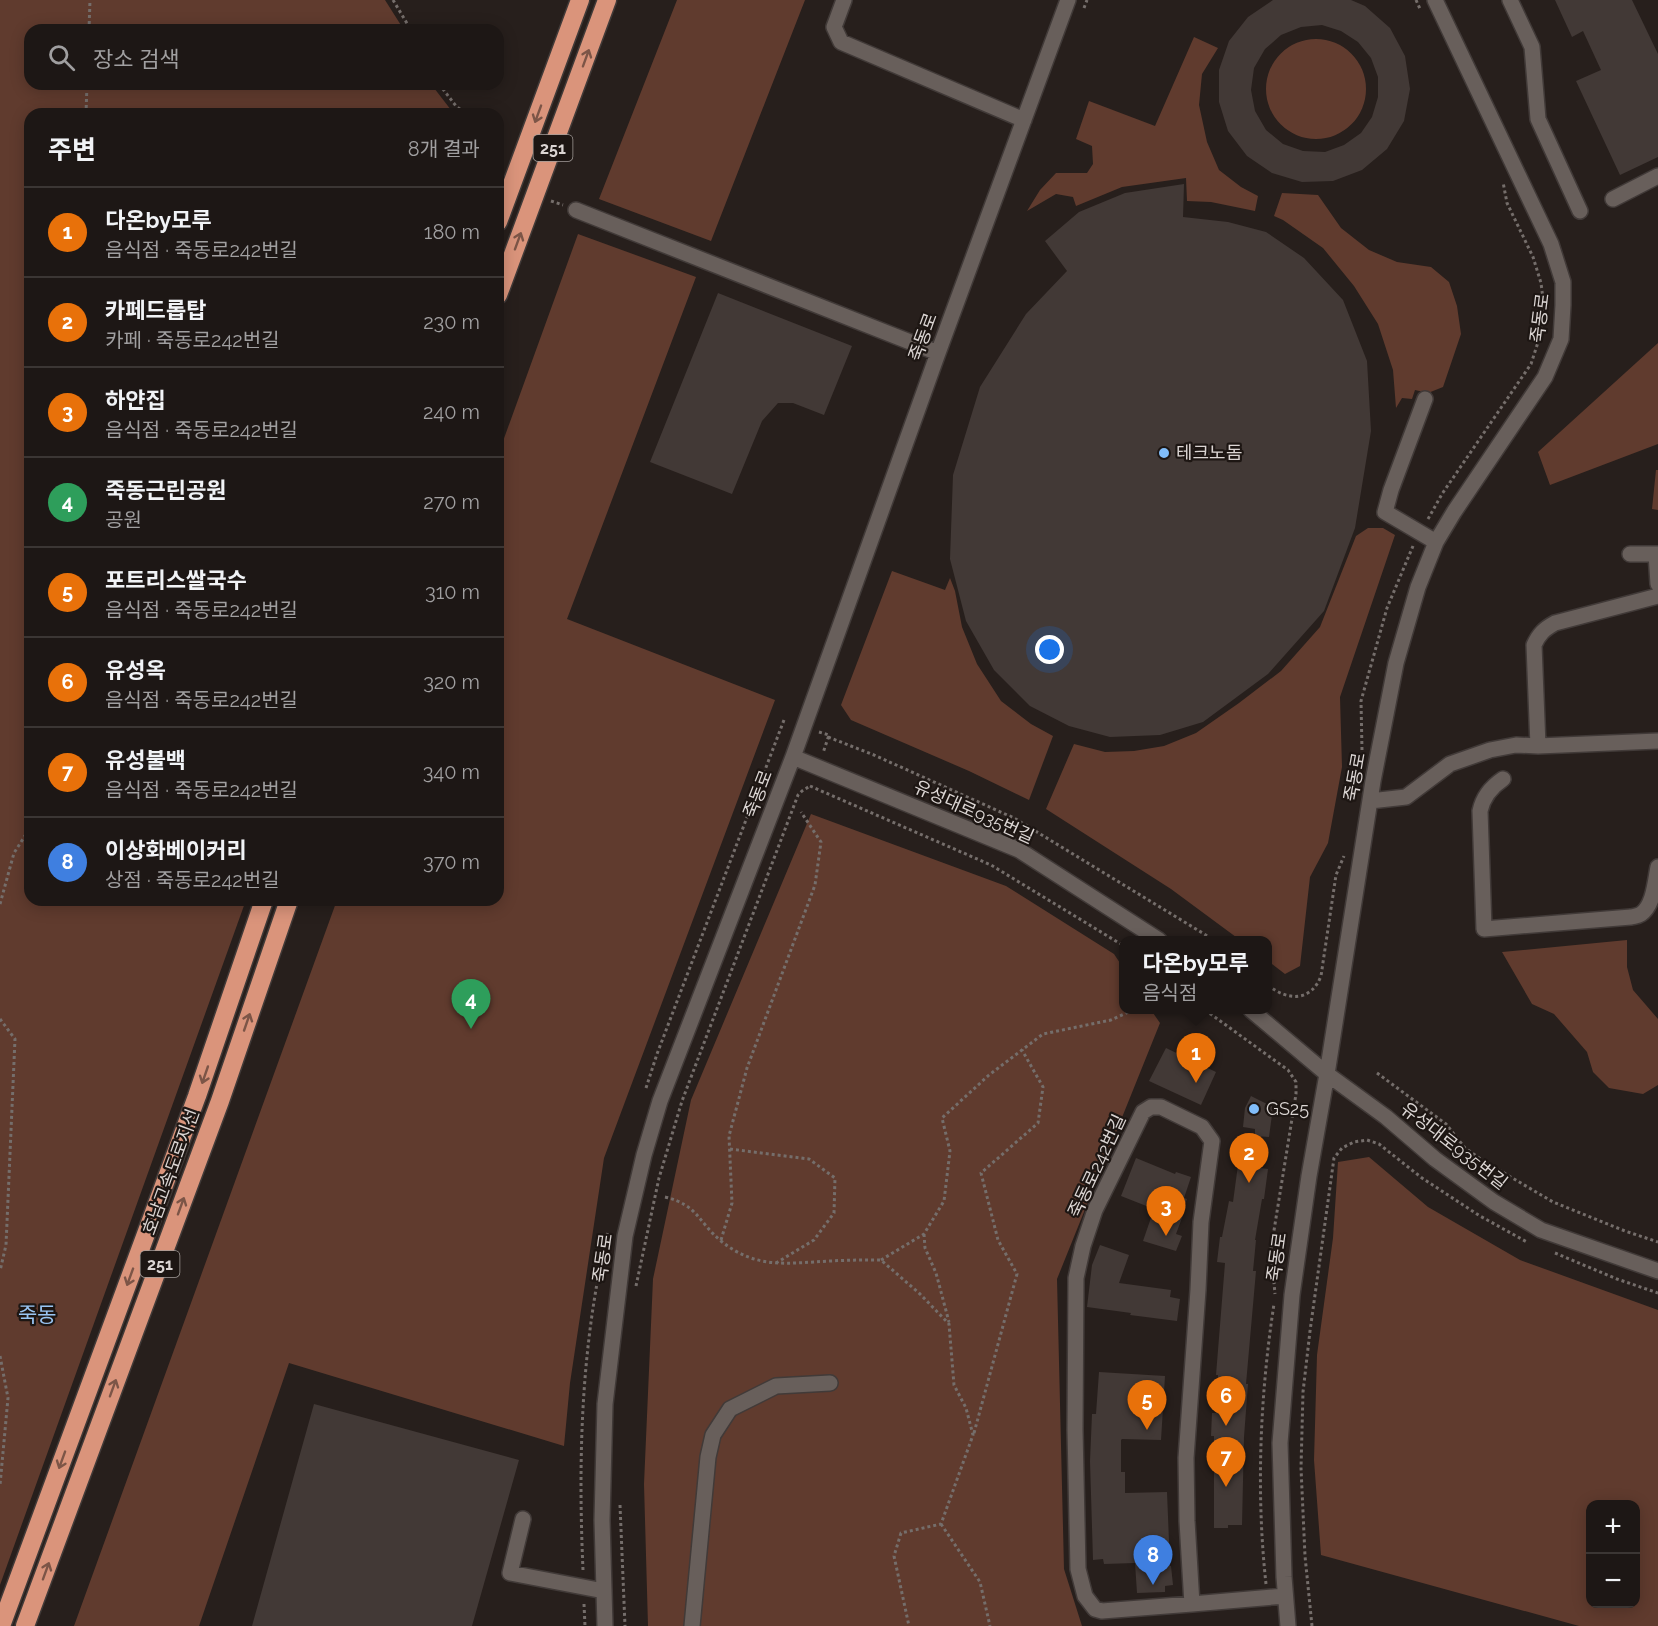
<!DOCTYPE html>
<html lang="ko">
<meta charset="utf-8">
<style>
:root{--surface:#1d1715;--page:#2a2422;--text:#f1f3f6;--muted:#a09fa0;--line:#3b3634;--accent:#db2777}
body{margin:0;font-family:Raleway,"Noto Sans KR",sans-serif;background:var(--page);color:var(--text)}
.controls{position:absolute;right:18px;bottom:18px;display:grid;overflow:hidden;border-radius:12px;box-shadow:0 3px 15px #0003}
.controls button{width:54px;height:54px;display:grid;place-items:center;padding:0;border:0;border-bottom:2px solid var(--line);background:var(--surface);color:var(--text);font:30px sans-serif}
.you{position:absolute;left:1050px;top:650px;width:21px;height:21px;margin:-15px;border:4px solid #fff;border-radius:50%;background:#1a73e8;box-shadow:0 0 0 9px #1a73e833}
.badge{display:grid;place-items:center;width:39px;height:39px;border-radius:50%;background:var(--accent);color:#fff;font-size:20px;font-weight:700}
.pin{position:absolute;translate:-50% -50px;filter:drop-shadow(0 2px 3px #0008)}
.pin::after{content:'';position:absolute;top:32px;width:21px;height:18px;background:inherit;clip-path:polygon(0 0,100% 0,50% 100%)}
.popup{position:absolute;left:1119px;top:936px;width:153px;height:78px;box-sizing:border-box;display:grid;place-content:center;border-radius:12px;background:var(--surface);filter:drop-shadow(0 2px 4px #0005);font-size:20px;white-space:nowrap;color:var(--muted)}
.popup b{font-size:22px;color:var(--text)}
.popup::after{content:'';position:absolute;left:50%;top:100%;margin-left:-12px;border:12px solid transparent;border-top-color:var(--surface)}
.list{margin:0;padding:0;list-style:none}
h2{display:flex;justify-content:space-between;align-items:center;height:78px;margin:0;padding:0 24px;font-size:26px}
h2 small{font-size:20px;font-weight:400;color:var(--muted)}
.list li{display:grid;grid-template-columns:39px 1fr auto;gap:18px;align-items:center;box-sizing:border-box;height:90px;padding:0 24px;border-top:2px solid var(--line)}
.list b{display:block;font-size:22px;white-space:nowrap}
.list p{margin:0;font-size:20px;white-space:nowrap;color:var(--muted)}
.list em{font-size:20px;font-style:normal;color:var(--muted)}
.icon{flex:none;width:33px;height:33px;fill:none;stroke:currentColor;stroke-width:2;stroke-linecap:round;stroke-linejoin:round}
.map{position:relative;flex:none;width:1658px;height:1626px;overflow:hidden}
.search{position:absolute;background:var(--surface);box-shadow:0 3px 15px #0003;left:24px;top:24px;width:480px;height:66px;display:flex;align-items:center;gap:15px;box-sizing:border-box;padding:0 21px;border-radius:18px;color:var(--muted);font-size:22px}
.panel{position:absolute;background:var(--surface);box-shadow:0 3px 15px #0003;left:24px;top:108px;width:480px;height:798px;border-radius:18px}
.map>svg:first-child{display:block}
.green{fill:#603b2e;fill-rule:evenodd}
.building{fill:#423936;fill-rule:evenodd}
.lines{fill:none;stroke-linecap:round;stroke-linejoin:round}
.minor-casing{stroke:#413a38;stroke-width:18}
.highway-casing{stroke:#413a38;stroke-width:21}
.path{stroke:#756e6b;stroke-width:3;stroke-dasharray:3 3;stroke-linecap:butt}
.minor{stroke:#685f5b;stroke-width:15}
.highway{stroke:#da947b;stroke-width:18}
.oneway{stroke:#7c5547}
.poi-dot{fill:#81bdfa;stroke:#1d1613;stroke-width:2}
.labels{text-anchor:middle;stroke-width:4.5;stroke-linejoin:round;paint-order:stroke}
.shield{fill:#1d1613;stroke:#a29c99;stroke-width:1.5}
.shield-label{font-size:16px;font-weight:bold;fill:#dbd5d3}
.street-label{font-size:18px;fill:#dbd5d3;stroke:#1d1613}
.poi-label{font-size:18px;fill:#dbd5d3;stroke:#1d1613;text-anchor:start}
.quarter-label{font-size:21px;fill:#99c5f3;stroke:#1d1613}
</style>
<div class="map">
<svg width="1658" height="1626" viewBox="0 0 1658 1626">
<rect width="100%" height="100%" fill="#271f1c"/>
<path class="green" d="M0 0H385L404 30H30V84H431L451 110 456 114H30V900H246L0 1585Z
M677 0H805L711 241 599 199Z
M1194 37 1218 48 1202 74 1199 105 1207 142 1219 170 1241 187 1258 196 1255 211 1211 202 1187 201 1186 178 1122 187 1076 206 1073 197 1056 194 1027 211 1040 190 1056 173H1087L1093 164 1092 146 1076 139 1089 101 1155 126Z
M1266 89a50 50 0 1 1 100 0a50 50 0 1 1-100 0Z
M1282 193 1318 195 1341 228 1369 250 1397 262 1431 267 1449 282 1457 306 1461 334 1443 387 1428 393 1415 390 1412 399 1402 398 1396 408 1393 370 1378 324 1354 286 1323 248 1283 220 1274 216Z
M578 234 696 277 567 619 775 700 604 1158 570 1383 564 1446 289 1363 199 1626H74L337 900H498V455Z
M1658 343V444L1550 485 1538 452Z
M1656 470H1658V510L1652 509Z
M1368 528H1383L1395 535 1340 697 1342 767 1328 843 1310 877 1300 966 1285 974 1268 961V940H1240L1171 889 1046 809 1074 744 1105 752 1134 751 1164 746 1196 733 1239 703 1281 671 1320 627 1356 536Z
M892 571 945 590 950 578 955 591 962 627 977 664 1001 701 1031 724 1053 736 1029 800 969 771 851 720 841 705Z
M811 814 1006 886 1114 954 1124 969V1010H1151L1160 1023 1057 1279 1064 1569 1082 1626H648L644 1484 653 1279 691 1100Z
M1627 940V967L1633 990 1658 1019V1085L1643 1094 1609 1088 1593 1072 1587 1052 1554 1014 1532 1004 1502 952Z
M1369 1157 1428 1207 1520 1260 1658 1310V1626H1579L1321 1555 1314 1460 1317 1355 1333 1238 1338 1162ZM1590 1504H1636V1604H1590Z"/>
<path class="building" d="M1273 0H1351L1365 6 1390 28 1405 56 1410 89 1404 121 1387 149 1362 170 1333 181 1302 182 1272 173 1247 156 1228 131 1219 102V70L1229 41 1248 17ZM1322 25 1341 31 1358 42 1371 58 1378 77V97L1372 117 1361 133 1344 145 1325 152 1303 151 1283 144 1266 130 1255 111 1251 90 1254 68 1265 49 1281 35 1301 27Z
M1555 0H1632L1658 54V157L1620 175 1576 81 1601 70 1583 31 1572 37Z
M1184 184 1183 217 1228 222 1266 232 1304 258 1343 300 1367 361 1371 431 1355 528 1324 611 1268 674 1203 722 1160 735 1110 737 1069 726 1030 706 994 670 966 621 950 559 953 475 980 387 1026 314 1067 271 1045 241 1079 212 1125 193Z
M718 293 852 346 824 415 793 403H778L762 421 732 494 650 462Z
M1166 1048 1216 1072 1201 1105 1149 1081Z
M1251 1096 1273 1107 1269 1137 1255 1136V1129L1243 1127 1245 1108Z
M1136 1158 1175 1174 1176 1172 1191 1177 1184 1198 1187 1199 1184 1206 1186 1207 1176 1234 1182 1236 1176 1251 1143 1241 1154 1209 1121 1196Z
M1238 1165 1268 1169 1264 1199H1262L1255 1240H1256L1253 1271H1256L1246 1384H1248L1244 1437 1242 1525H1228V1528H1214V1436H1211L1212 1413H1216L1218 1375H1216L1225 1263 1217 1262 1220 1237H1222L1229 1201 1233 1202Z
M1100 1245 1129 1255 1119 1283 1171 1290 1170 1297 1180 1299 1177 1321 1130 1315 1131 1313 1087 1307 1092 1265Z
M1099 1372 1165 1376 1161 1440 1122 1439 1121 1440V1472H1125V1493L1167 1492 1170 1566H1171L1173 1585 1165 1586V1592L1137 1593 1135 1563 1104 1564 1103 1559 1093 1560 1090 1461 1092 1414H1096Z
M314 1404 519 1460 472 1626H252Z"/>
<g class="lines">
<defs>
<path id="minor" d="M844 0 834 27 841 42 1024 120
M1510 0 1532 47 1538 119 1580 211
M1613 199 1658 176
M576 210 938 353
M1425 399 1391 490 1385 512 1436 542
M1630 554H1658
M1656 554 1658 584
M1538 746 1534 645C1539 634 1544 629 1555 623L1658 596
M793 757 1019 850 1159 940
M1503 779C1491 787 1483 797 1480 811L1484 929 1631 917C1635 916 1638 916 1641 914 1654 905 1655 881 1658 867
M1370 801 1406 797 1450 764 1490 750 1516 745 1538 746 1658 741
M1251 1010 1327 1074 1386 1117 1435 1159 1494 1202 1541 1230 1658 1271
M523 1519 510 1573 604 1591
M1192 1604 1102 1611 1095 1609 1085 1596 1078 1569 1075 1430 1076 1278 1083 1246 1095 1210 1143 1112 1151 1107H1161L1202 1127 1212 1141 1201 1222 1198 1290 1186 1458 1187 1521 1192 1604 1285 1596
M605 1626 602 1520 605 1404 625 1236 644 1155 660 1101 793 757 938 353 1068 0
M692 1626 708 1457 713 1435 730 1409 776 1386 830 1383
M1288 1626 1284 1577 1280 1443 1292 1295 1309 1176 1327 1074 1373 781 1396 663 1418 587 1436 542 1454 512 1545 377 1561 339 1563 305V282L1551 244 1435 0"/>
<path id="highway" d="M498 222 580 0
M498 295 607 0
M1 1626 197 1096 264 900
M25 1626 220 1101 289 900"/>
</defs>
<use href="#minor" class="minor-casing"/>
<use href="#highway" class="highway-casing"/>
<path class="path" d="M393 0 411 30
M1416 0 1420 9
M1084 8 1087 0
M89 30 90 0
M439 84 456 106 466 114
M86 114 87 84
M551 201 563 205
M1428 519 1442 494 1531 364 1540 336 1544 307 1541 283 1533 257 1507 203 1503 182
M819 732 829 735 823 753
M828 737 874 755 1014 818 1214 940
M1362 750 1361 701 1387 608 1413 546
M810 786 991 865 1124 946
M0 904 14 853 30 828
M1268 985C1287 1001 1311 1002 1321 976L1336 875 1344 856
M1205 1010 1288 1070 1296 1082V1094L1271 1249 1275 1294
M0 1019 15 1039 6 1245 0 1271
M1377 1073 1446 1124 1465 1148 1482 1160 1553 1202 1625 1231 1658 1242
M646 1088 657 1054 784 720
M730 1149 809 1159 835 1178 834 1213 814 1240 776 1263
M665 1197C698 1205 698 1222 721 1241 757 1270 788 1263 830 1261 847 1260 864 1260 881 1260L920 1294 949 1324 954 1385 966 1408 973 1435 941 1524 901 1533 894 1556 909 1626
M924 1234 925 1248 936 1273 949 1322
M721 1240 732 1203 729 1136 747 1068 815 885 821 842 801 812
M1555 1253 1617 1279 1658 1293
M881 1260 924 1234 944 1201 950 1151 942 1118 989 1075 1043 1034 1111 1020 1133 1010
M636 1286 659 1178 682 1101 798 795 802 791 810 786
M0 1356 8 1398 0 1485
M974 1433 1017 1274 998 1240 981 1173 1038 1123 1043 1087 1022 1050
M620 1505 625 1626
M941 1524 980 1582 990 1626
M583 1570C578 1457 581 1342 608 1231
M1266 1584C1256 1493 1260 1395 1274 1304
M584 1604 585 1626
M1312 1626 1305 1556 1301 1468 1303 1392 1310 1331 1334 1158 1342 1148 1354 1142 1367 1140 1379 1144 1422 1178 1480 1216 1527 1242"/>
<use href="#minor" class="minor"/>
<use href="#highway" class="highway"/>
</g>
<defs><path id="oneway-shaft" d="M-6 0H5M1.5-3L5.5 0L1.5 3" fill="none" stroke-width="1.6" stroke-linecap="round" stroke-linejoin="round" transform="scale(1.5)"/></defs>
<g class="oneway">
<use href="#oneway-shaft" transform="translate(586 58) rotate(-70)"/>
<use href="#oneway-shaft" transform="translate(538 114) rotate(110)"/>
<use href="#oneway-shaft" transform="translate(518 241) rotate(-70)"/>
<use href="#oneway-shaft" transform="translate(247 1022) rotate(-71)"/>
<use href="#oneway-shaft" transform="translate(205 1075) rotate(109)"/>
<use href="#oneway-shaft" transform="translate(181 1206) rotate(-70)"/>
<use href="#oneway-shaft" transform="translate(130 1277) rotate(110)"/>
<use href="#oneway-shaft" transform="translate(113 1388) rotate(-70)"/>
<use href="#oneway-shaft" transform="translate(62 1460) rotate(110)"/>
<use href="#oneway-shaft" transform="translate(46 1571) rotate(-70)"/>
</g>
<g class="poi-dot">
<circle cx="1164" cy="453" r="6"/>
<circle cx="1254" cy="1109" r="6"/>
</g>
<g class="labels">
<g class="shield">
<rect x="533.5" y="135" width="39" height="26" rx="4.5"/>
<rect x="140.5" y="1251" width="39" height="26" rx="4.5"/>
</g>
<g class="shield-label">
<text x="553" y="154">251</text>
<text x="160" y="1270">251</text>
</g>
<g class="street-label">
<text transform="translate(1540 318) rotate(-83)" y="6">죽동로</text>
<text transform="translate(923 337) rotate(-70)" y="6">죽동로</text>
<text transform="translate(1355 777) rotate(-80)" y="6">죽동로</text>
<text transform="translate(758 794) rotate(-69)" y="6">죽동로</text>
<text transform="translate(974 812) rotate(24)" y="6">유성대로935번길</text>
<text transform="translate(1454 1146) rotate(38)" y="6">유성대로935번길</text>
<text transform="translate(1097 1166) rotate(-65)" y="6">죽동로242번길</text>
<text transform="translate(171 1172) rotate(-70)" y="6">호남고속도로지선</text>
<text transform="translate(1277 1257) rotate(-82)" y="6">죽동로</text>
<text transform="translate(603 1258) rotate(-82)" y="6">죽동로</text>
</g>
<g class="poi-label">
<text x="1176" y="459">테크노돔</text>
<text x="1266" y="1115">GS25</text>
</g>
<g class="quarter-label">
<text x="37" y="1322">죽동</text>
</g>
</g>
</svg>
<div class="controls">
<button>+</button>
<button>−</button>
</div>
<div class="you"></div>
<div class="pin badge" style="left:1196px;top:1083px;background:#e8710a">1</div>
<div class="popup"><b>다온by모루</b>음식점</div>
<div class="pin badge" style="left:1249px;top:1183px;background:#e8710a">2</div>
<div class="pin badge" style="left:1166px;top:1236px;background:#e8710a">3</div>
<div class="pin badge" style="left:471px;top:1029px;background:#2e9e5b">4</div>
<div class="pin badge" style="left:1147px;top:1430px;background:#e8710a">5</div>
<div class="pin badge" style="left:1226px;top:1426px;background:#e8710a">6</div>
<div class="pin badge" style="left:1226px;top:1487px;background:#e8710a">7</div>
<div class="pin badge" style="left:1153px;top:1585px;background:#3f7fe0">8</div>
<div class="search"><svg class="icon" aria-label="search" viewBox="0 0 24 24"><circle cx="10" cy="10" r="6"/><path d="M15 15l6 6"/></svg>장소 검색</div>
<section class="panel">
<h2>주변<small>8개 결과</small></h2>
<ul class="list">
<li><span class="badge" style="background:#e8710a">1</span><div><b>다온by모루</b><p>음식점 · 죽동로242번길</p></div><em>180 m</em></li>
<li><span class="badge" style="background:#e8710a">2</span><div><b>카페드롭탑</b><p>카페 · 죽동로242번길</p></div><em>230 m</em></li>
<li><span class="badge" style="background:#e8710a">3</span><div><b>하얀집</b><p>음식점 · 죽동로242번길</p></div><em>240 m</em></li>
<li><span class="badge" style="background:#2e9e5b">4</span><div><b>죽동근린공원</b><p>공원</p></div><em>270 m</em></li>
<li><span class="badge" style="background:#e8710a">5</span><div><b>포트리스쌀국수</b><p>음식점 · 죽동로242번길</p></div><em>310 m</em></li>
<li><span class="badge" style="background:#e8710a">6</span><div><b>유성옥</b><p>음식점 · 죽동로242번길</p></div><em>320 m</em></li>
<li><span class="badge" style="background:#e8710a">7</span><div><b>유성불백</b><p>음식점 · 죽동로242번길</p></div><em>340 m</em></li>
<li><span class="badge" style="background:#3f7fe0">8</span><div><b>이상화베이커리</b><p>상점 · 죽동로242번길</p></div><em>370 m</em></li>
</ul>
</section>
</div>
